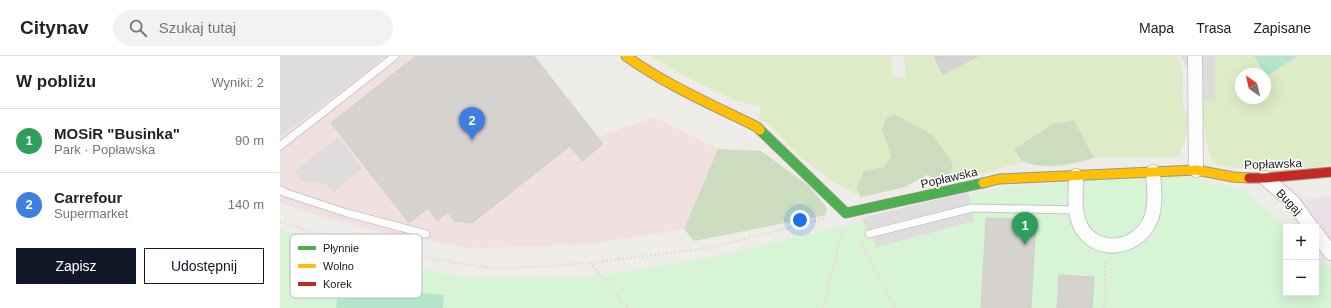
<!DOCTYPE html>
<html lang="pl">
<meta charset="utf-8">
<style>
:root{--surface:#fff;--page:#f2f2f2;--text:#222;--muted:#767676;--line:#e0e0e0;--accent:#111827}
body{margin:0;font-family:Helvetica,sans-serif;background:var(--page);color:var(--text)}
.controls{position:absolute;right:12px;bottom:12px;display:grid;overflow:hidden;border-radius:0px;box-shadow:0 4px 16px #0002}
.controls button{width:36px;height:36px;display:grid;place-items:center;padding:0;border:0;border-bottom:1px solid var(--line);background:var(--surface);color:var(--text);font:20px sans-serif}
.compass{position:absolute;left:955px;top:12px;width:36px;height:36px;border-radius:50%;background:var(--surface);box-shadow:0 4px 16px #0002;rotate:326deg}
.you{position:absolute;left:520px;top:164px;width:14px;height:14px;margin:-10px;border:3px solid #fff;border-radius:50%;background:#1a73e8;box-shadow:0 0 0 6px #1a73e833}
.badge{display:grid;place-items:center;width:26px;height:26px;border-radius:50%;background:var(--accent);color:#fff;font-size:13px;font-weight:700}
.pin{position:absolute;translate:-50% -33px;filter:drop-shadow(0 1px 2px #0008)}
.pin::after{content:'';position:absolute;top:21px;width:14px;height:12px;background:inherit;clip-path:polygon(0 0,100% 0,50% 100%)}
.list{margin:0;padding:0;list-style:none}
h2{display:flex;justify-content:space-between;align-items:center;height:52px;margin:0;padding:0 16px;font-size:17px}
h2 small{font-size:13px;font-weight:400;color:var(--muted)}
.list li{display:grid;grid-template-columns:26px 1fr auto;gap:12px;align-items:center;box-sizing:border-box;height:64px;padding:0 16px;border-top:1px solid var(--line)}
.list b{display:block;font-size:15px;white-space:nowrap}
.list p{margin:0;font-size:13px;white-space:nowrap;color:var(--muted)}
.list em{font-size:13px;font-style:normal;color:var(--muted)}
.actions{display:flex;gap:8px;padding:12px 16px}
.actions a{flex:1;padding:9px 0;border:1px solid var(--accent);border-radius:0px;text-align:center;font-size:14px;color:var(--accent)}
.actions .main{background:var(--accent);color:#fff}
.icon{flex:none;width:22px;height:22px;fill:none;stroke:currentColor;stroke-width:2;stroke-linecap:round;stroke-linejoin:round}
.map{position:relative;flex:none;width:1051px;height:252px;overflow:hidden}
header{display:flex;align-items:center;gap:24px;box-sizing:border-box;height:56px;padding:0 20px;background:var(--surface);border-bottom:1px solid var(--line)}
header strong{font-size:19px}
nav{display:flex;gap:22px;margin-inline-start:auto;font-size:14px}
.search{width:280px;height:36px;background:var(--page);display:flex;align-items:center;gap:10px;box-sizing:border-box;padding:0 14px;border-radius:22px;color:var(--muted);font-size:15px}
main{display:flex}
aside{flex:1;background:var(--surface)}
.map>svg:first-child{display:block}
.commercial{fill:#f0e0df}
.industrial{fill:#ece1e8}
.grass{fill:#deebc7;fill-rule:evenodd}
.forest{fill:#cbddbe}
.park{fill:#d7f4d5}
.pitch{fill:#b4e5cc}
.parking{fill:#dedddc}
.building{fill:#d5d2d0;stroke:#d2ceca}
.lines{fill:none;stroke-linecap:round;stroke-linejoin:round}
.lane-casing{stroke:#c7c6c5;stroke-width:9}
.street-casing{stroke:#c7c6c5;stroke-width:16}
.fast-casing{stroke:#999880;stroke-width:11}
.slow-casing{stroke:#999880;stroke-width:11}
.jam-casing{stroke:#999880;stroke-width:11}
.path{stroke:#ebdada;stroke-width:2.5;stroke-dasharray:2 2;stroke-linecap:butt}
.lane{stroke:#fcfcfc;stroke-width:7}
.street{stroke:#fcfcfc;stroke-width:14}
.fast{stroke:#4caf50;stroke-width:9}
.slow{stroke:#ffc107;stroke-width:9}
.jam{stroke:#c62828;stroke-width:9}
.labels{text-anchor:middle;stroke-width:3;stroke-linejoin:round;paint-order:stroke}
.street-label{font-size:12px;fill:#202020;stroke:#fff}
.key{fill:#fff;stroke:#bcbcbc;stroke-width:1}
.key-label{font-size:11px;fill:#202020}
</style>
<header>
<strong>Citynav</strong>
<div class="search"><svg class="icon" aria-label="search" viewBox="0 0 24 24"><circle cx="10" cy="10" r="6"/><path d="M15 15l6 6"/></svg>Szukaj tutaj</div>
<nav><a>Mapa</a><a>Trasa</a><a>Zapisane</a></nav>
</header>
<main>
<aside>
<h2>W pobliżu<small>Wyniki: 2</small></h2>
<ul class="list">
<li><span class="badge" style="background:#2e9e5b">1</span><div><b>MOSiR &quot;Businka&quot;</b><p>Park · Popławska</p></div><em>90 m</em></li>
<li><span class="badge" style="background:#3f7fe0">2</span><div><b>Carrefour</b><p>Supermarket</p></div><em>140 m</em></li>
</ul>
<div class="actions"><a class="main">Zapisz</a><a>Udostępnij</a></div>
</aside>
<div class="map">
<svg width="1051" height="252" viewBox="0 0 1051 252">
<rect width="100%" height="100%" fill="#eeece9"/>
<path class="commercial" d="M0 0H254L317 81 374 61 438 93 404 173 311 188 188 192 102 176 24 156 0 146Z"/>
<path class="industrial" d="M1051 139V197L1013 146Z"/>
<path class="grass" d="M370 0H612L611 20 626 22 624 1 625 0H897C899 3 902 8 902 12 905 29 897 47 910 62L907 77 899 100 894 102H814L794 64 734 93 743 106 668 127 602 74 611 100 605 111 576 132 581 141 552 125 519 100 487 66 478 65 481 51 457 45 409 22Z
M935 0H974L987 20 1018 0H1051V109L991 116 936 109C924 91 923 65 922 45H935ZM961 18H985V42H961Z"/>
<path class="forest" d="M614 58 653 79 673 108 668 127 647 119 625 131 581 141 576 132 584 115 604 111 611 100 602 74 605 64Z
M794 64 814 102C787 109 771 114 743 106L734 93 773 68Z
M438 93 481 95 529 130 547 152 546 159 414 185 404 173Z"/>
<path class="park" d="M893 118 966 135 1006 172V237H1036V200L1051 213V252H0V172L16 178 181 222H309L431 202 723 131Z"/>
<path class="pitch" d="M974 0H1018L987 20Z
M59 229 164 239 163 252H56Z"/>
<path class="parking" d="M0 0H106L0 81Z
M900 0H935V45H922L921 2 906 10Z
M58 81 82 112 54 136 46 128 21 125 15 115Z
M688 136 694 165 597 191 581 162Z"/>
<path class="building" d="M136 0H254L323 88 302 105 290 90 192 167 174 165 168 156 157 165 148 152 129 167 51 67Z
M654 0H698L663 18Z
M706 162 756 164 751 252H701Z
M779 219 814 221 812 252H777Z"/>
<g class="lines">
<defs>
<path id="lane" d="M0 90 115 0
M0 134 6 137 67 157 146 178
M589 178 692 152 796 154"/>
<path id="street" d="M915 0 916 114
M796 120C796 136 793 156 801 171 816 199 856 193 869 167 877 152 874 132 873 116
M985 122 1013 146 1031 171
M1036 177 1051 197"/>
<path id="fast" d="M480 74 566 157 703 127"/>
<path id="slow" d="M346 0C386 29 433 49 477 71L480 74
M703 127 719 123 916 114 953 121 969 122"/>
<path id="jam" d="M969 122H985L1051 116"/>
</defs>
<use href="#lane" class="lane-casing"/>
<use href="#street" class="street-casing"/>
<use href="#fast" class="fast-casing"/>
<use href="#slow" class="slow-casing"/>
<use href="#jam" class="jam-casing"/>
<path class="path" d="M0 166 86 192 209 212 256 211 310 207 430 192 546 162
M581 187 615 252
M310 207 348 252
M543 252 562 175
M824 252 825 204"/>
<use href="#lane" class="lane"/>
<use href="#street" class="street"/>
<use href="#fast" class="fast"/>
<use href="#slow" class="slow"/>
<use href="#jam" class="jam"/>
</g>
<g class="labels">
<g class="street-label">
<text transform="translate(993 108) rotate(-2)" y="4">Popławska</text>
<text transform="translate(669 122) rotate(-13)" y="4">Popławska</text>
<text transform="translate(1009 146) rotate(46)" y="4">Bugaj</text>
</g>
</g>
<rect x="10" y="178" width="132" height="64" rx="6" class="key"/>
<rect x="18" y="190" width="18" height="4" fill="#4caf50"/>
<rect x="18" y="208" width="18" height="4" fill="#ffc107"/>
<rect x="18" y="226" width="18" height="4" fill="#c62828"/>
<g class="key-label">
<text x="43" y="196">Płynnie</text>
<text x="43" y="214">Wolno</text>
<text x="43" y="232">Korek</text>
</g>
</svg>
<div class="controls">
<button>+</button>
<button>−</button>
</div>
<svg class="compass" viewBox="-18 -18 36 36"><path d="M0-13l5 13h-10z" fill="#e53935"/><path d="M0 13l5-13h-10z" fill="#767676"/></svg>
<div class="you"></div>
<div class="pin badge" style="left:745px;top:189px;background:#2e9e5b">1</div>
<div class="pin badge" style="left:192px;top:84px;background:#3f7fe0">2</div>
</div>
</main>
